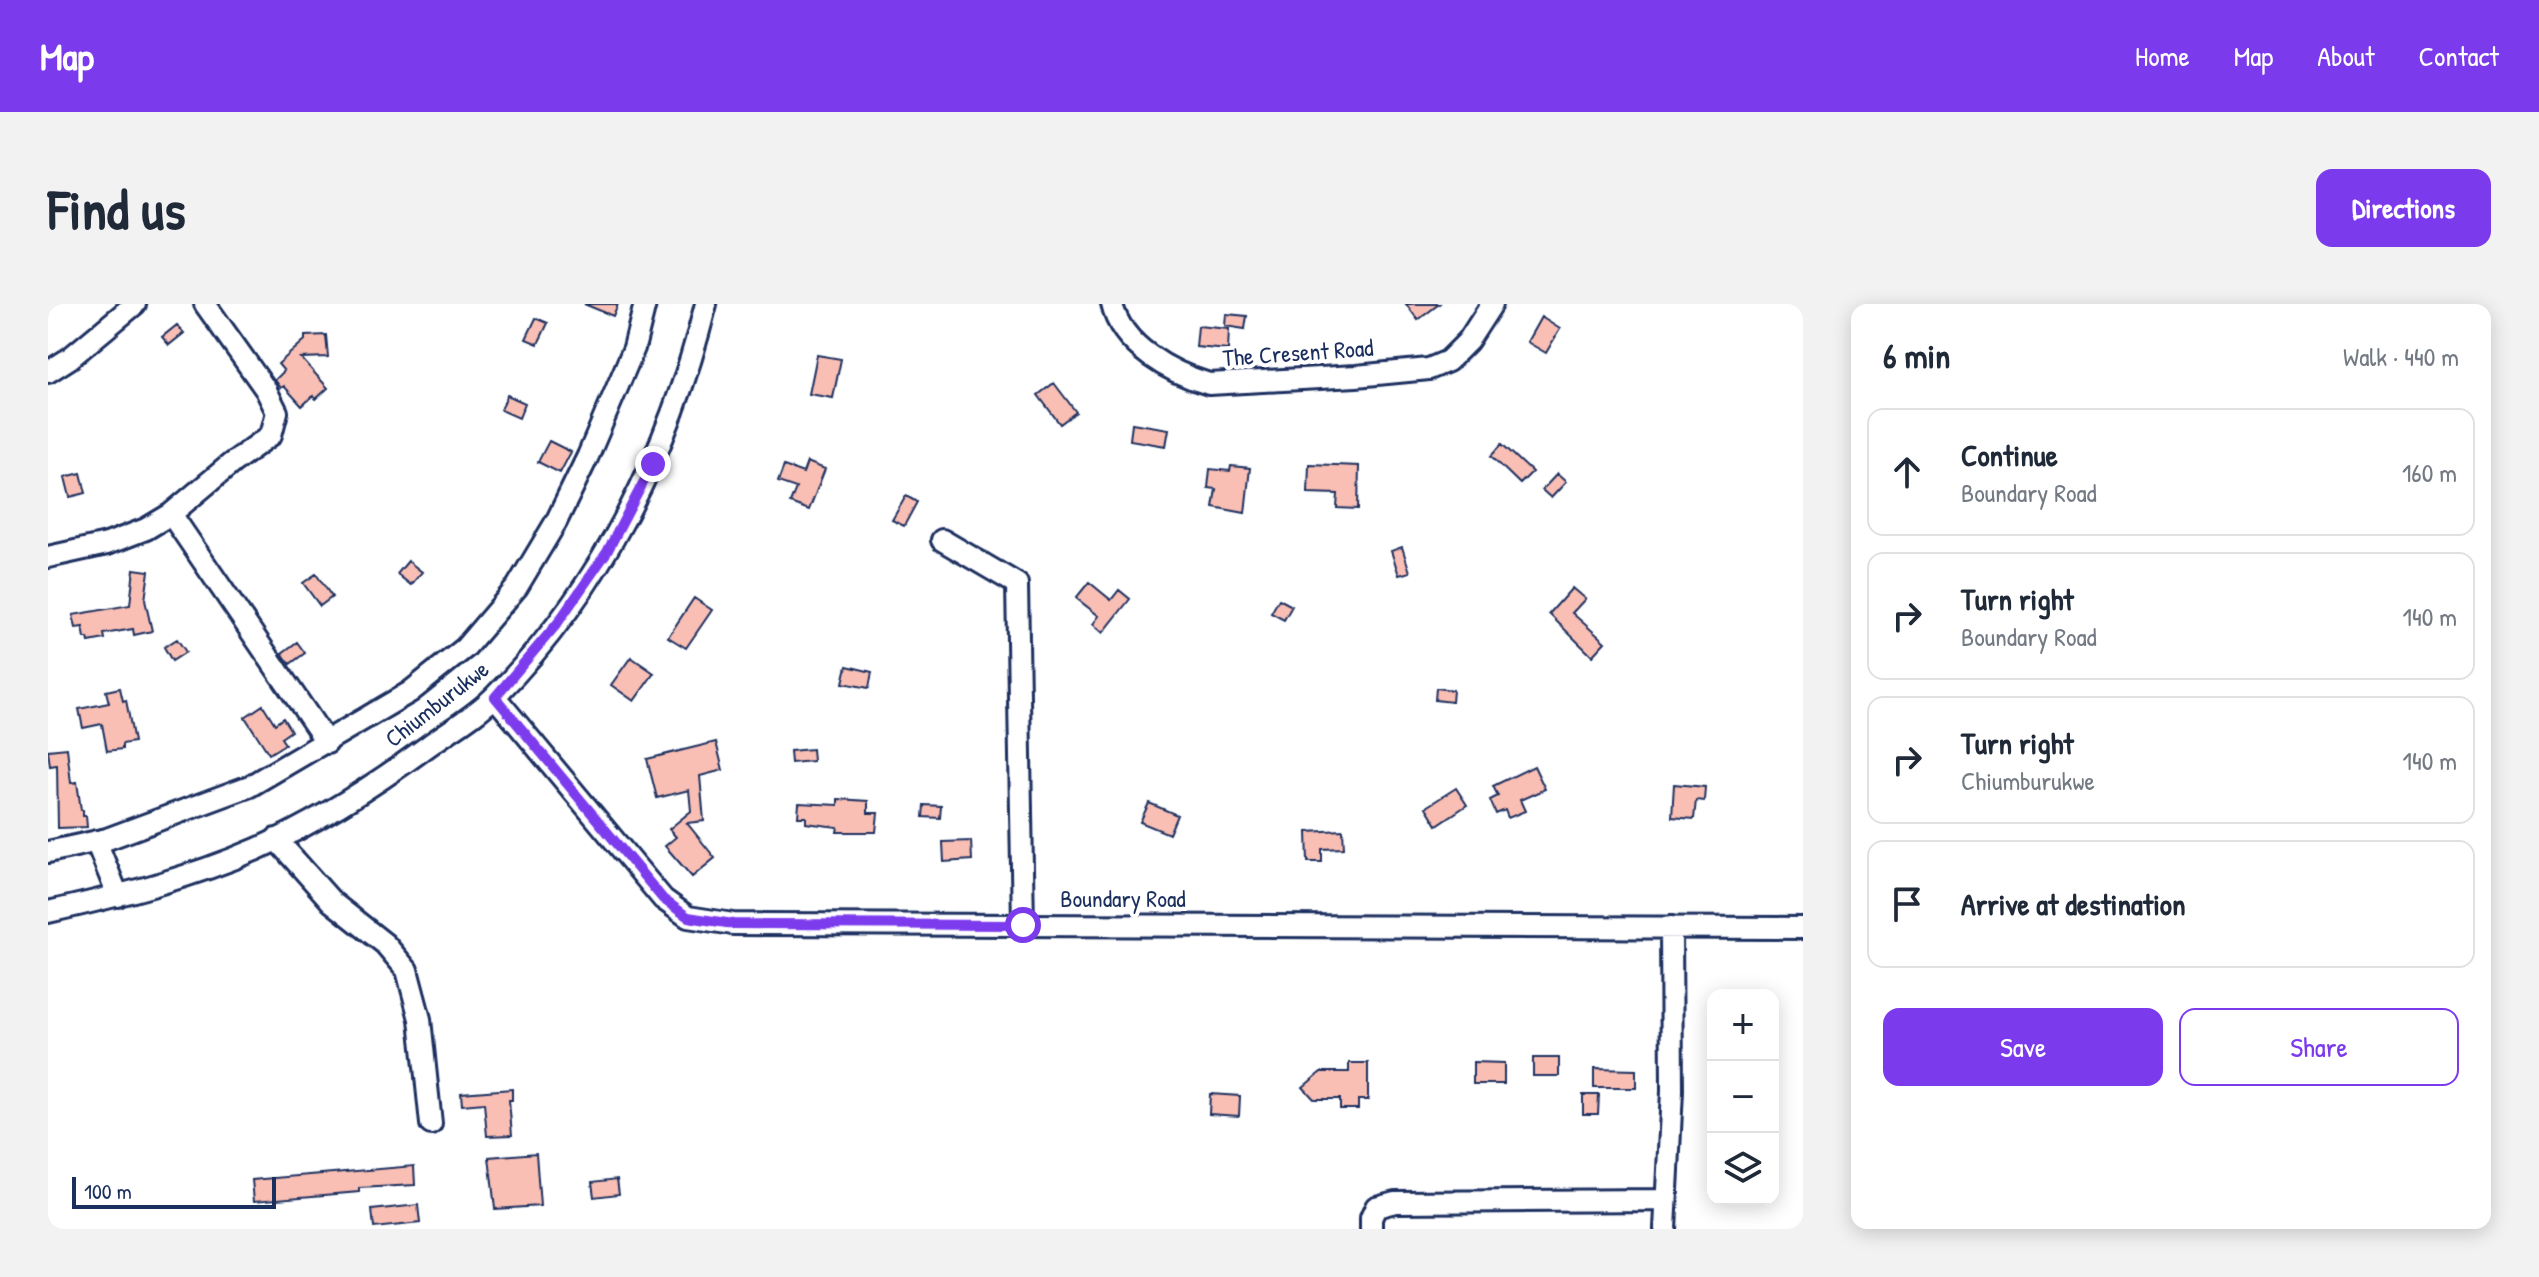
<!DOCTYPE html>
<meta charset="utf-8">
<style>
:root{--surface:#fff;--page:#f2f2f3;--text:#1f2937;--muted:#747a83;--line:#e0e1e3;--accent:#7c3aed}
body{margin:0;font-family:"Patrick Hand",sans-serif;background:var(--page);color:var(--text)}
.controls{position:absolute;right:24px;bottom:24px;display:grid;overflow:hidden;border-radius:16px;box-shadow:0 4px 20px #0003}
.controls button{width:72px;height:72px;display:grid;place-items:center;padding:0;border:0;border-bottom:2px solid var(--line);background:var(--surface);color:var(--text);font:40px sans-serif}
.scale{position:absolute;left:24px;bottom:20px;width:204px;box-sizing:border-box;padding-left:8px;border:4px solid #1b2f5e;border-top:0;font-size:22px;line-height:28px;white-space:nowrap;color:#1b2f5e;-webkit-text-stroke:6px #fff;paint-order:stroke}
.stop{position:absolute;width:24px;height:24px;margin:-18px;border:6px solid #7c3aed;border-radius:50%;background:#fff}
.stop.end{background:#7c3aed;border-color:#fff;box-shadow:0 2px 8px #0008}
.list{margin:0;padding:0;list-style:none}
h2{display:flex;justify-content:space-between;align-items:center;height:104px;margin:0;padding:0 32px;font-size:34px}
h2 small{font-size:26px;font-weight:400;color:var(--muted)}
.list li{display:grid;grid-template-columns:52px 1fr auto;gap:24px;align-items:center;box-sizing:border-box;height:128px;margin:0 16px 16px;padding:0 16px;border:2px solid var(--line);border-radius:16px}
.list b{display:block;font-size:30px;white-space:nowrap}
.list p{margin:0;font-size:26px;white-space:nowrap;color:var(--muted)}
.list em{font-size:26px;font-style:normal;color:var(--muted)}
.actions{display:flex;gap:16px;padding:24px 32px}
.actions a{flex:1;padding:18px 0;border:2px solid var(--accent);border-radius:16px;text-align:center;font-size:28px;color:var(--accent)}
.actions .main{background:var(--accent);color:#fff}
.icon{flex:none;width:44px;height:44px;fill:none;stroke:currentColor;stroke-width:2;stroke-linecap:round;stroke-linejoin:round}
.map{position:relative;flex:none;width:1755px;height:925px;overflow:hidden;border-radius:16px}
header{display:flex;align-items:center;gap:48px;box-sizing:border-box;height:112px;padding:0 40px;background:var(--accent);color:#fff}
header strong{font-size:38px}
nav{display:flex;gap:44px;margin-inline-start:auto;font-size:28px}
.intro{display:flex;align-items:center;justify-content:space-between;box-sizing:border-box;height:192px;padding:0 48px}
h1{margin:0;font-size:56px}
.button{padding:20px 36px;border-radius:16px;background:var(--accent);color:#fff;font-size:28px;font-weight:700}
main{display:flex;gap:48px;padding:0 48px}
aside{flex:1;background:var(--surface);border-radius:16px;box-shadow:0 4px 20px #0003}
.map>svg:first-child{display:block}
.building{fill:#fabfb4;stroke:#1b2f5e;stroke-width:2}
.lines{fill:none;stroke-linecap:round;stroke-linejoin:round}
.minor-casing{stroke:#1b2f5e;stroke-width:26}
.minor{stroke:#fff;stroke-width:20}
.route{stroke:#7c3aed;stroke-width:10}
.labels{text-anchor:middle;stroke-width:8;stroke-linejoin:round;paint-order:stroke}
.street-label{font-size:24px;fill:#1b2f5e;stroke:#fff}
</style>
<header>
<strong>Map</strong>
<nav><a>Home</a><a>Map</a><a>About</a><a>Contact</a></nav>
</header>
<div class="intro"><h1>Find us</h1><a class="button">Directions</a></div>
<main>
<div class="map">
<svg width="1755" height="925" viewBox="0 0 1755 925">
<rect width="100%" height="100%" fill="#fff"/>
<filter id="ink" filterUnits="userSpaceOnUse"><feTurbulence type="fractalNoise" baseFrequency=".0125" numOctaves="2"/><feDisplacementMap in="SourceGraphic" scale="16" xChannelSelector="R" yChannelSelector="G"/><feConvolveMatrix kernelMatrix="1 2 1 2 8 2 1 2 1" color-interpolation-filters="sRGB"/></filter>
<g filter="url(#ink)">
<path class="building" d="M536 0H570L565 12Z
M1358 0H1391L1370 16Z
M1178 10 1199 12 1197 25 1177 22Z
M1493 13 1512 25 1498 49 1479 38Z
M488 14 500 19 490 40 478 35Z
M129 21 136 29 121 41 114 33Z
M1150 22 1181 25 1180 46 1148 43Z
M278 31 280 53 253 54 280 84 268 95 265 92 254 102 236 82 233 84 227 76 236 67 230 60 257 36V32Z
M769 51 793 55 785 94 761 90Z
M1006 79 1028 108 1012 120 990 91Z
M459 91 477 99 471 114 453 106Z
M1084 119 1121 125 1118 142 1082 136Z
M501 137 523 148 512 169 490 158Z
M1454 140 1484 168 1472 180 1443 152Z
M759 158 777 165 761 206 742 199 748 184 730 178 736 162 755 169Z
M1261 160 1311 162 1310 205 1289 204 1290 190 1260 189Z
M1183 162 1202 164 1197 209 1165 203 1168 185 1160 184 1162 165 1182 167Z
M33 169 38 189 22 193 17 173Z
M1509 170 1518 178 1503 194 1494 186Z
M858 192 869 198 856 222 844 216Z
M1354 243 1362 268 1351 271 1343 247Z
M360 257 374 268 363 281 349 270Z
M86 265 101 267 97 296 104 327 86 331 85 325 56 330 57 335 41 338 40 334H37L35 323 28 324 25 311 82 301Z
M268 270 284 293 272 302 255 279Z
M1041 278 1063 296 1071 286 1082 295 1055 329 1045 320 1051 312 1028 294Z
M1524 284 1537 295 1524 309 1557 338 1544 352 1501 310Z
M646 294 664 306 638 344 620 333Z
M1231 295 1244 302 1236 316 1223 309Z
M129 335 138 348 124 357 116 343Z
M249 338 257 349 242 360 234 349Z
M583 353 606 369 586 397 563 381Z
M799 362 824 368 821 384 795 379Z
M72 384 75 397 78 396 86 438 74 440V445L59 447 54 420 35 424 31 405 61 399 58 387Z
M1388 384 1405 386 1404 398 1387 396Z
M215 401 227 420 235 414 243 427 233 434 237 440 221 450 197 413Z
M668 438 675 466 652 472 656 517 639 519 667 554 644 573 617 542 628 533 621 525 643 507 641 486 609 494 599 455Z
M19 444 23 479 29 478 33 506H35V512H38L39 523 10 524 9 461 2 462 0 446Z
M764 445 765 457 743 459 742 447Z
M1486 462 1497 485 1472 496 1477 507 1460 514 1457 506 1448 510 1442 496 1450 492 1445 482Z
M1626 480 1657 483 1656 497 1648 496 1646 515 1624 513Z
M1408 484 1419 501 1389 521 1378 503Z
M790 495 820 497V509H830L828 528H789L790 523 758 519V513H750L751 499 790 501Z
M1101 499 1129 511 1121 530 1092 518Z
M876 501 893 502 892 514 875 513Z
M1295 526 1296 544 1274 545V558H1260L1259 528Z
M923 537 924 556 896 558 895 538Z
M1485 754H1511V772H1485Z
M1425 758 1456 759V780H1425Z
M1301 759H1320V796H1310V805H1292V795H1266L1255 783 1273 768H1301Z
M1546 765 1588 766V784H1546Z
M464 785V796H461L464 831 439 832 436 799 414 801 413 789Z
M1162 790 1192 792 1191 812 1161 810Z
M1535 791H1551L1550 810H1535Z
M488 849 492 902 447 905 441 853Z
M366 862 367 881 311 884V888L206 897 204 876Z
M569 875 571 890 546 893 544 878Z
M370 901 372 919 326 924 324 906Z"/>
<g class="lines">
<defs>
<path id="minor" d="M1064 0C1073 42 1123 69 1161 80L1308 72 1381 65 1400 57 1420 37 1444 0
M0 68 22 54 87 0
M123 210 279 439
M894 236 969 280 975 621
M0 253 59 240 98 225 123 210 184 159 223 131 229 108 218 86 157 0
M447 393 615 595 640 613 685 620 1755 624
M228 535 284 598 337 640 359 666 372 715 383 820
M48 537 70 592
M0 548 59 535 202 482 362 388 417 344 469 283 508 218 540 152 586 44 597 0
M0 608C71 592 142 574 209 545 270 518 327 481 380 442 402 426 429 411 448 391 554 284 622 145 658 0
M1323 925V914L1328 903 1347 898 1617 896
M1617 925 1624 787 1623 623"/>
</defs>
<use href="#minor" class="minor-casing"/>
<use href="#minor" class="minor"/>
</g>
</g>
<g class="lines" filter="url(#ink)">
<path class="route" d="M605 160 559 248 509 320 447 393 615 595 640 613 685 620 975 621"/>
</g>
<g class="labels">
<g class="street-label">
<text transform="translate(1250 49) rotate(-4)" y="8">The Cresent Road</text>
<text transform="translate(389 400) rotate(-38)" y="8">Chiumburukwe</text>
<text x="1075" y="603">Boundary Road</text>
</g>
</g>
</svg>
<div class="controls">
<button>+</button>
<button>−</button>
<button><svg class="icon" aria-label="layers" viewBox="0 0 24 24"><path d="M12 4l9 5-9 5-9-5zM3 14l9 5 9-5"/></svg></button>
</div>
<div class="scale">100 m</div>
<div class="stop" style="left:975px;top:621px"></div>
<div class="stop end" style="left:605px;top:160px"></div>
</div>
<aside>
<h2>6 min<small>Walk · 440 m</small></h2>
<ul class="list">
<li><svg class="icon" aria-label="ahead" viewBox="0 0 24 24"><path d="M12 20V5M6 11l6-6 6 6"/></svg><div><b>Continue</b><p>Boundary Road</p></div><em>160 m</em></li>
<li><svg class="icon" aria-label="right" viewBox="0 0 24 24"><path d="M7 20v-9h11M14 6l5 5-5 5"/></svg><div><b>Turn right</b><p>Boundary Road</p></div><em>140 m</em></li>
<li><svg class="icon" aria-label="right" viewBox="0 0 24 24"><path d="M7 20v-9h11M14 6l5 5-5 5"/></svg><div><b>Turn right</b><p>Chiumburukwe</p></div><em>140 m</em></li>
<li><svg class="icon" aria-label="arrive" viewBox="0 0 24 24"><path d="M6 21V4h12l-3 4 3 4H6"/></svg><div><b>Arrive at destination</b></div></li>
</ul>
<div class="actions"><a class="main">Save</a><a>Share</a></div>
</aside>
</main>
